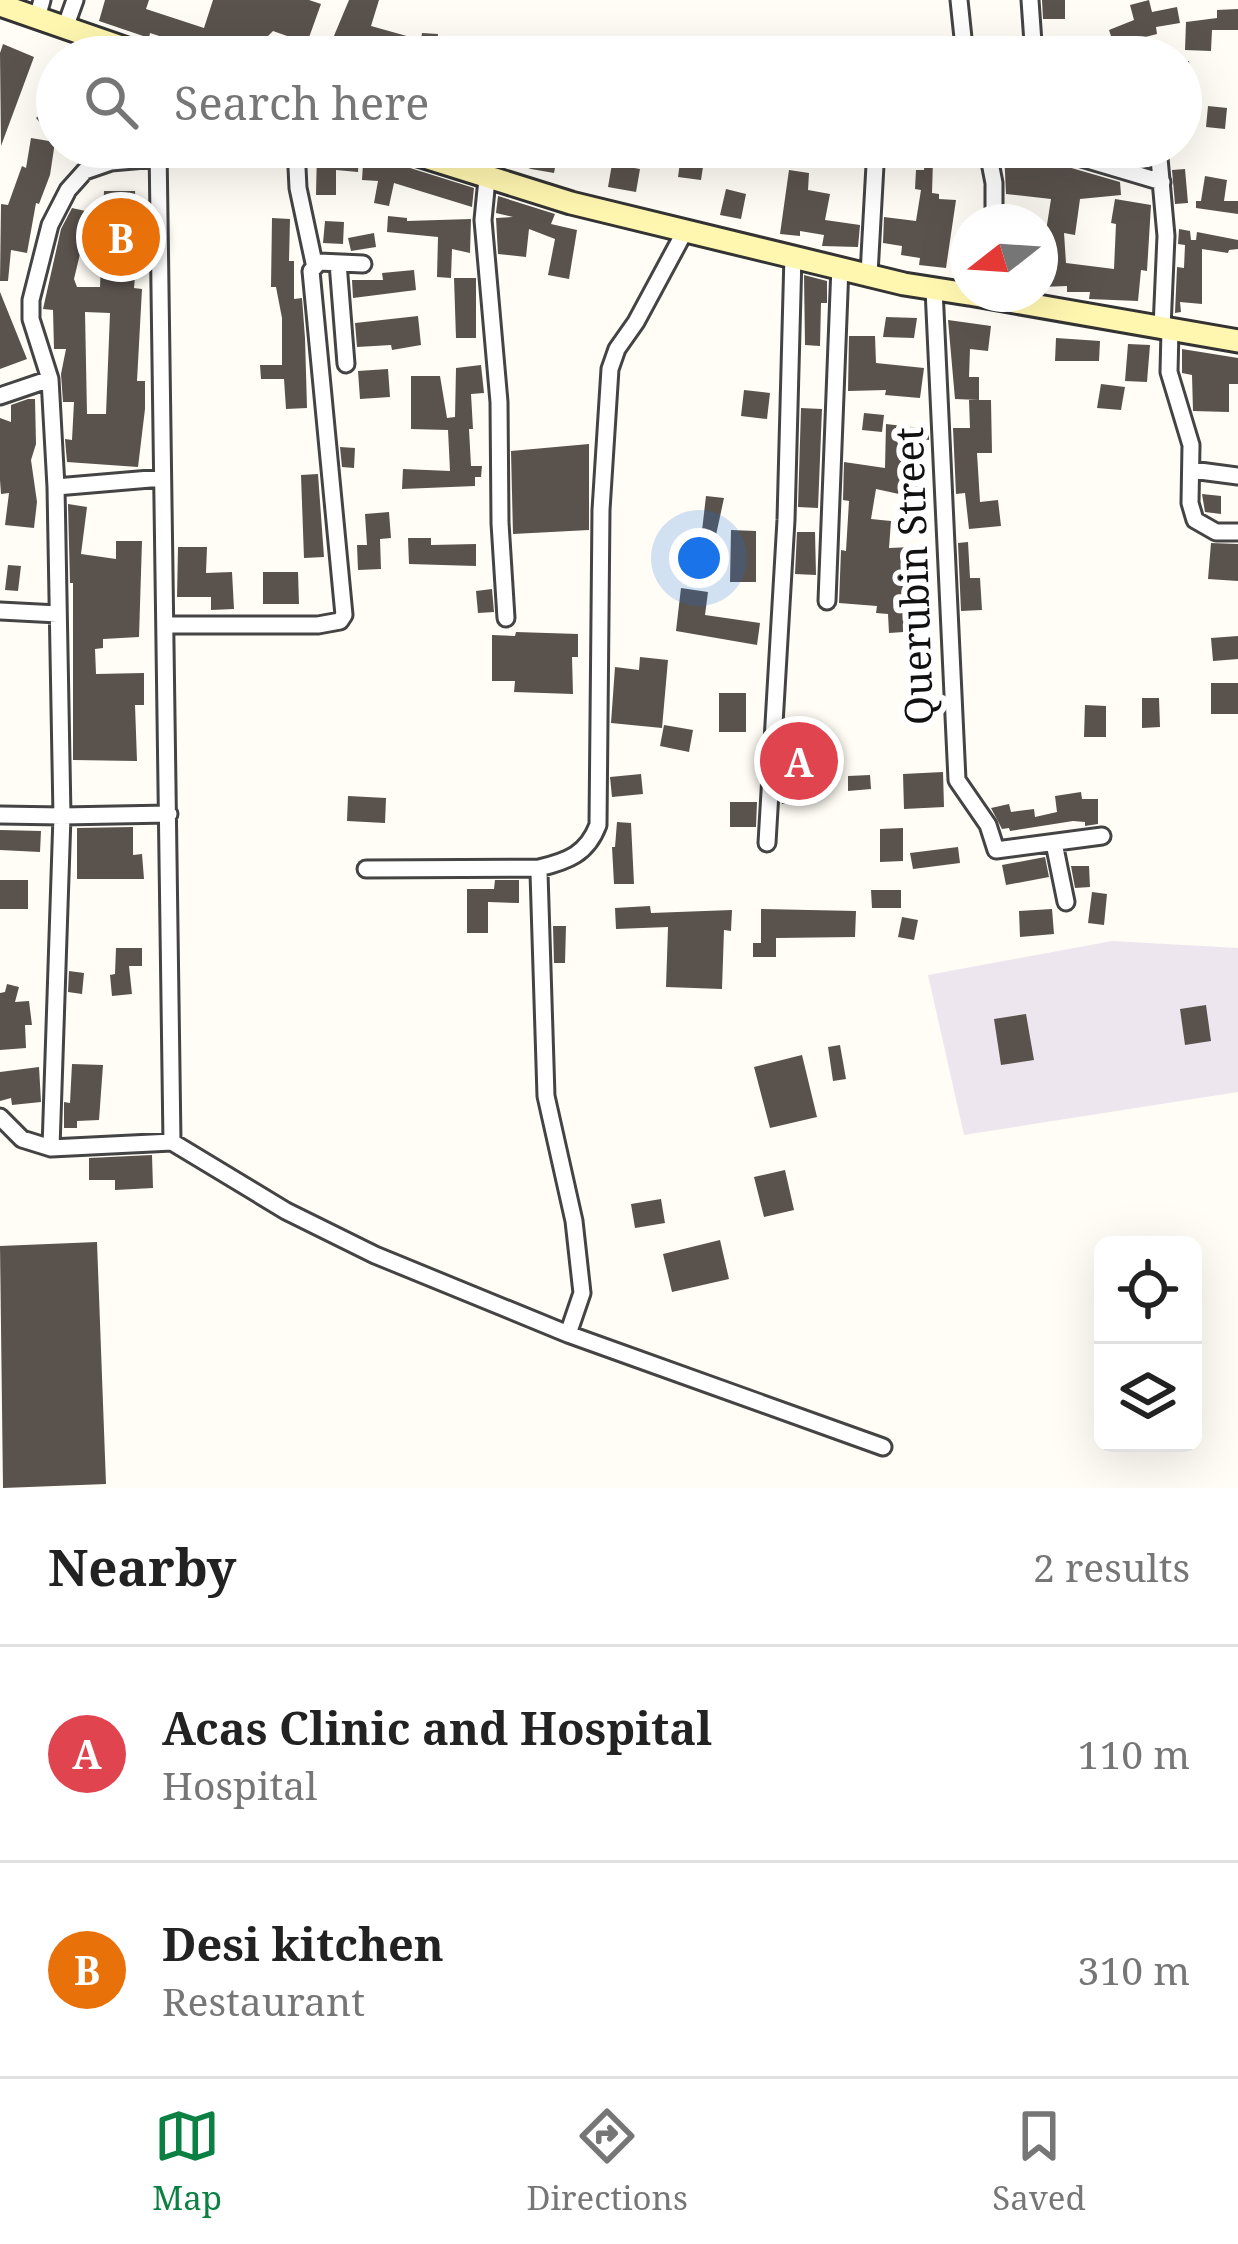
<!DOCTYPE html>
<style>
:root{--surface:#fff;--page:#f2f2f2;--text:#222;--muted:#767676;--line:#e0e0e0;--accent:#0b8043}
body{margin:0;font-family:"Noto Serif",serif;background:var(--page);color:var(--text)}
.controls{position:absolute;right:36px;bottom:36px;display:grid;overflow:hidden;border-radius:18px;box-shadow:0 12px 48px #0002}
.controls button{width:108px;height:108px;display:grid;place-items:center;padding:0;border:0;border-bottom:3px solid var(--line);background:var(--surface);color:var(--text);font:60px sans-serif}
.compass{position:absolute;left:950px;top:204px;width:108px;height:108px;border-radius:50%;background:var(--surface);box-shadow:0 12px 48px #0002;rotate:253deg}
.you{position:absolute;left:699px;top:558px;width:42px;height:42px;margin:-30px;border:9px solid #fff;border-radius:50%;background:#1a73e8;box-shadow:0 0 0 18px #1a73e833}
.badge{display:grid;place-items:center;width:78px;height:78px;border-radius:50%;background:var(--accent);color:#fff;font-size:39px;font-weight:700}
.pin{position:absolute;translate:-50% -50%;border:6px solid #fff;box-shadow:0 3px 12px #0006}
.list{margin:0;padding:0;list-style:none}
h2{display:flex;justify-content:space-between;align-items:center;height:156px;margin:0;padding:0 48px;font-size:51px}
h2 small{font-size:39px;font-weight:400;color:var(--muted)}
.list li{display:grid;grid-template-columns:78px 1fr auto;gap:36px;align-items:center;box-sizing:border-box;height:216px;padding:0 48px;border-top:3px solid var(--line)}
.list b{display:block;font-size:45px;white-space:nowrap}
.list p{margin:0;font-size:39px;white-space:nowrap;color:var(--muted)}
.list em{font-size:39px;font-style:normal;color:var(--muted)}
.icon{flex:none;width:66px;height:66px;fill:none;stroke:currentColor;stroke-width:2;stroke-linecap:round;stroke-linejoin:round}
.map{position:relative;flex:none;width:1238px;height:1488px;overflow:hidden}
.search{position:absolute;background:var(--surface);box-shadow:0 12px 48px #0002;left:36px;right:36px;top:36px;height:132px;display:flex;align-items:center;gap:30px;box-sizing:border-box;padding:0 42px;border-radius:66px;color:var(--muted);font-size:45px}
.sheet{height:588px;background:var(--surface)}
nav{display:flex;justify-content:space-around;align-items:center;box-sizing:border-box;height:168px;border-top:3px solid var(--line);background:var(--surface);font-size:33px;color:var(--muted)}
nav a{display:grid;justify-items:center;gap:6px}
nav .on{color:var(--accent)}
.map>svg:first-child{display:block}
.industrial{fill:#eee6ef}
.building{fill:#5a524d;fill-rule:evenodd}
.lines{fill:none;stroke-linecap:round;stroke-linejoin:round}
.street-casing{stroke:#444;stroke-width:21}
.secondary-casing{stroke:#333;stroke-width:27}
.street{stroke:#fff;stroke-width:15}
.secondary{stroke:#fff6b0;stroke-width:21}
.labels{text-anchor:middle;stroke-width:12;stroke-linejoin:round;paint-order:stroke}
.street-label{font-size:39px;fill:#111;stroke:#fff}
</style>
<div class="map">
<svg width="1238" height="1488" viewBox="0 0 1238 1488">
<rect width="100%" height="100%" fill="#fffdf5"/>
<path class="industrial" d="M1112 941 1238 948V1092L964 1135 928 975Z"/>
<path class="building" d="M105 0H149L146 9 204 28 213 0H309L321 4 307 43 273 31 268 36 264 57H206L184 44 150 33 149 38 99 21Z
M349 0H379L371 26 421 40 422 33 438 34 436 57H355L356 52 331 43Z
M1042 0H1065V19H1043Z
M1149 0 1152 12 1177 7 1180 23 1156 27 1157 34 1114 45 1109 30 1134 20 1130 5Z
M1238 9V30H1212L1211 51 1185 50 1186 22 1217 18V10Z
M878 38H927L928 57H878Z
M1076 41 1077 55 1046 57 1045 42Z
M3 44 34 57 1 146 0 53Z
M1181 61H1189L1194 110 1181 112Z
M57 100V127L49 134 36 118Z
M1208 106 1227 108 1225 129 1206 127Z
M31 138 55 142 50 175 39 204 36 203 27 253 11 250 8 281H0L1 204 8 205 22 166 26 168Z
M471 147H535L533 152 557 157 554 173 531 169Z
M682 147H706L701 180 678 177Z
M888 147H919V158L887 160Z
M317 149 359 152 358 172 336 170V195H316Z
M1004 150 1033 152 1057 163V168L1068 167 1120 182 1121 195 1080 199 1075 235 1064 233 1066 263 1114 269 1116 224 1111 223 1115 199 1151 205 1147 271 1141 270 1138 301 1089 299 1090 292H1067V286L1041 287 1040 244H1044L1051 199 1006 194Z
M925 159 933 160 932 193 939 194V199L956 200 946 268 919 265 920 258 901 255 902 246 883 243 884 217 916 221 921 190 915 189 916 170H924Z
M391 162 474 188 472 207 394 183 389 206 374 203 378 181 362 180 363 164 390 165Z
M612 164 640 169 636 192 608 187Z
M1185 169 1188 203 1175 204 1172 170Z
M789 170 809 173 808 190 830 194 825 220 860 225 858 247 822 246 824 235 800 231V236L780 234Z
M1205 176 1227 180 1224 201H1238V214L1196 208V201H1201Z
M726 189 746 194 741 219 720 215Z
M104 191H135L138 244 134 288 142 289 137 381H145V409L138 467 67 462 65 439 72 440 74 402H63L61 374 66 349H54L53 310 43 309 61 229 72 208 90 212 74 279 77 287H100ZM85 312 110 313 106 414H87Z
M498 196 555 214 551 224 577 230 569 279 548 275 555 239 529 229 526 257 498 254 496 218 513 217 496 213Z
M388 216 407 218V221L471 219 470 253 452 249 451 278 437 277 438 237 387 232Z
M272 218 290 219 289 261H294V299L302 298 305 338 307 408 286 409 284 379H261L260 365H282V318L276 287H271Z
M325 221 344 222 343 244 323 243Z
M1179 229 1190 231 1191 240H1196L1197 232 1238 240V249L1229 250 1228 253 1202 249V304L1180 302 1181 312 1175 313 1177 267 1184 268 1185 245 1178 244Z
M374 233 376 247 351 251 348 238Z
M414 270 416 290 353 298 352 280H383L382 273Z
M804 275 827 281V303H821L820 346 805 345Z
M454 278H476V338H456Z
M0 292 27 359 0 369Z
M418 316 421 345 392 350 391 345 357 347 355 323Z
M886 317 917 318 914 338 883 337Z
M948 320 991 326 988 351 970 349 969 377H979V400L955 399Z
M849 336H875L876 363 924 368 920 398 885 395 886 390 848 391Z
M1056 338 1100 341 1099 361H1055Z
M1128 344 1150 345 1147 382 1125 381Z
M1182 349 1238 358V384H1229V412L1193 411 1192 375 1182 373Z
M481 365 484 393 471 394 473 429H469L471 466H482L481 477H475V486L402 489 403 469 450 471 448 430 411 429V376H440L447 418 455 417 456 368Z
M388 369 390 397 360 399 358 371Z
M1101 384 1125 387 1121 410 1097 408Z
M744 390 770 393 767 419 741 416Z
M28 399H35L36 444 31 460 37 502 34 528 5 525 9 493 1 494 0 480V418L11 422V405Z
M969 400H991L992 453H977L980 502 998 500 1001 526 969 529 965 493 956 494 953 428H970Z
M801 408 822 409 818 508 798 507Z
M864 413 884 415 882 432 862 430Z
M886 424 929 429V440L921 439 916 476 926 478 922 499 876 489 871 519 891 521 889 548 912 547 918 631 889 633 888 614 876 613 877 606 839 603 841 550 846 551 849 501 843 500 844 462 885 468Z
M589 444V530L513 534 511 451Z
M340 447 355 448 354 468 342 467Z
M318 474 324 557 304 558 301 475Z
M1202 494 1221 496V514L1205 512Z
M706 496 724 498 713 549 700 548Z
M68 504 87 507 81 554 116 559V541H142L139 637 103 639V648L95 649 96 674 144 673V705H135L137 761 73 760V583H70Z
M389 512 391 538 380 539 381 569 358 570 357 545H367L365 514Z
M731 530 756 531V582H730Z
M797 532H815L816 575 795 574Z
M408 538H431V545L476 544V566L409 564Z
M968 542 970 578H980L982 610 961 611 958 543Z
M1211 543 1238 544V581L1208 579Z
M178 547H207L206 573 232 572 234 609 211 610V597H177Z
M8 565 21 566 18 591 5 590Z
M263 572H298L299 604H263Z
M681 588 708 592 705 615 760 623 757 645 676 631Z
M492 589 494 612 478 613 476 591Z
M516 632 578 634V657H572L573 694 514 692 515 681H492V635L515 636Z
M1238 636V659L1213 661 1211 638Z
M640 657 668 660 662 728 611 723 615 667 639 670Z
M1211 683H1238V714H1211Z
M719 693H746V732H719Z
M1142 698H1159L1160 727 1142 728Z
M1085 705 1106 706V737H1084Z
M664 725 693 730 689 752 660 746Z
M818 748 820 797 810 796V802L782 804 785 749Z
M943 772 944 807 904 809 903 774Z
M641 774 643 794 612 797 610 777Z
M870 775 871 789 848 791V776Z
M1081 792 1082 799H1098V824L1085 826V822L1073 821 1010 831 1009 828 1002 829 991 808 1009 804 1011 812 1034 809 1035 817 1057 812 1055 796Z
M348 796 386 798 385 823 347 821Z
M730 802H757L756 827H730Z
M617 822 631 823 634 884H614L612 847H615Z
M133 827V855L142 854 144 879H77V828Z
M903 828V861L880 862V829Z
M0 830 41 831 40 852 0 850Z
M958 847 960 863 913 869 910 853Z
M1045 857 1049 877 1006 885 1002 865Z
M1071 866H1089L1090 887 1075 888Z
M0 880H28V909H0Z
M495 880H519V903L488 902V933H467V889H494Z
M871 890H901V908H872Z
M1092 892 1107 894 1104 925 1088 923Z
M650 906 651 913 732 910 731 931 724 930 722 989 666 987 668 927 616 929 615 908Z
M761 909 856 911 855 937 776 938V957H753V943H761Z
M1052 909 1054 934 1020 937 1019 911Z
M902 917 918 920 914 940 898 937Z
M553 926H566L565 963H554Z
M116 948H142V966H129L132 994 112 996 110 975 115 974Z
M69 971 84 973 82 994 68 992Z
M7 984 19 987 15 1002 29 1001 32 1025H25L26 1048 0 1050V993L5 992Z
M1206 1005 1211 1041 1185 1045 1180 1009Z
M1026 1014 1034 1060 1001 1065 994 1019Z
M840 1045 846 1079 833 1081 828 1047Z
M802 1055 817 1117 770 1128 754 1067Z
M72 1064 103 1065 99 1120 77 1121V1128H64V1102L70 1103Z
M39 1067 41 1102 12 1105 11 1098 0 1101V1072Z
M152 1155 153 1188 115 1190V1180H89V1158Z
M785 1170 794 1210 764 1217 754 1177Z
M661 1199 665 1223 635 1228 631 1204Z
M720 1240 729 1279 672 1292 663 1254Z
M97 1242 106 1484 3 1488 0 1246Z"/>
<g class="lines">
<defs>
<path id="street" d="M959 0 965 57
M1030 0 1034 57
M37 18 42 0
M65 28 75 0
M158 147 172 1142
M296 147 298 188 314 263
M987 147 994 183V222
M1044 147 1162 182
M1158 147 1166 236 1162 328
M487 179 483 220 499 402 500 523 506 618
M338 263 346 364
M869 274 876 147
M934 289 957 780 988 825 996 850 1102 836
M1170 330 1169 372 1191 445 1190 503 1195 520 1216 532H1238
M0 396 50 379
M1192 470 1238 476
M56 487 162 478
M827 601 840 266
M0 611 58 614
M165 625H318L340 621 344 615 311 271 319 262 363 264
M169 814 62 816 51 1148 172 1142 286 1211 375 1255 568 1334 582 1293 574 1221 546 1096 539 873V868C568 861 587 854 598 825L601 510 610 369 617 349 636 322 685 231
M0 815 62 816 56 487 50 379 31 319V300L50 225 68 190 85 171 111 162 157 158
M767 843 786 520 793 255
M1054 843 1066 902
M366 869 539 868
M0 1117 22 1139 51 1148
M568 1334 883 1447"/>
<path id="secondary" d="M0 5 150 57
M393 147 571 203 904 284 968 294
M969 294 1238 341"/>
</defs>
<use href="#street" class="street-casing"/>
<use href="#secondary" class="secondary-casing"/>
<use href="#street" class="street"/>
<use href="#secondary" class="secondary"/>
</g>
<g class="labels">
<g class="street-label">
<text transform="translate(914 576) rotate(-92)" y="14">Querubin Street</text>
</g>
</g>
</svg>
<div class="controls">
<button><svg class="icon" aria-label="locate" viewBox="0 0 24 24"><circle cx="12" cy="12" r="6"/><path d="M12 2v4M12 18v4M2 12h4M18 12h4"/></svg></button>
<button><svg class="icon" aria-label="layers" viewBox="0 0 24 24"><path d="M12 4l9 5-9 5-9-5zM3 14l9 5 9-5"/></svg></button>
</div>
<svg class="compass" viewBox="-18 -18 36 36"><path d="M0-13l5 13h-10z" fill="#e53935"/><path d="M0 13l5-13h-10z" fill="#767676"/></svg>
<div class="you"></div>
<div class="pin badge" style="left:799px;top:761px;background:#e0444e">A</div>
<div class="pin badge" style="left:121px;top:237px;background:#e8710a">B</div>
<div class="search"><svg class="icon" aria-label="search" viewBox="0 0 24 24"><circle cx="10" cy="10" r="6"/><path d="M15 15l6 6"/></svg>Search here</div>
</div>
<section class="sheet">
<h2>Nearby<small>2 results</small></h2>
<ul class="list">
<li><span class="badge" style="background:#e0444e">A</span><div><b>Acas Clinic and Hospital</b><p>Hospital</p></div><em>110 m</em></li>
<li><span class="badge" style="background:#e8710a">B</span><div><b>Desi kitchen</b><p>Restaurant</p></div><em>310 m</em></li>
</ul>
</section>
<nav>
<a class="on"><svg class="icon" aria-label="map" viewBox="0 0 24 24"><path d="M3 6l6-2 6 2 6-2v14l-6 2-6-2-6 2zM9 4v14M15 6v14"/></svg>Map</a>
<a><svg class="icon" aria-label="directions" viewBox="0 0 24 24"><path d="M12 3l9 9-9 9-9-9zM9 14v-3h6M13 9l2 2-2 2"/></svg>Directions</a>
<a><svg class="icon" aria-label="saved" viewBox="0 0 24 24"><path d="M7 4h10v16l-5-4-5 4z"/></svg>Saved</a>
</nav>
